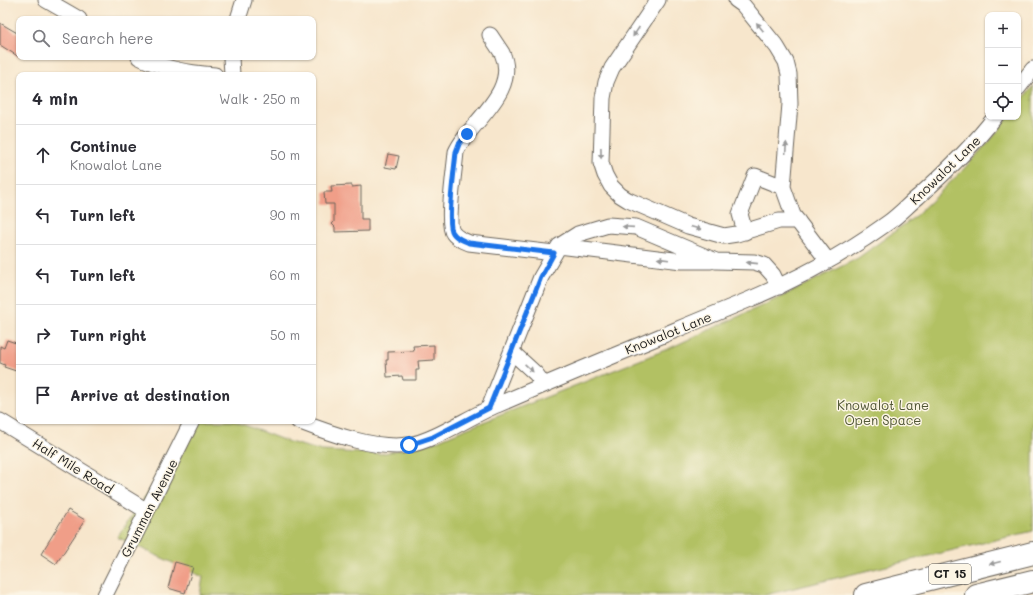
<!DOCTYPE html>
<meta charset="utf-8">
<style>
:root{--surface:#fff;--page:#f2f2f3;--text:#2b2b33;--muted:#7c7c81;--line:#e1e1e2}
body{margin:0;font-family:Mali,sans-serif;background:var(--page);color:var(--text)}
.controls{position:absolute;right:12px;top:12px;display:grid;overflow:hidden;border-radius:8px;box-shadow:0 1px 3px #0004}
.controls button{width:36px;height:36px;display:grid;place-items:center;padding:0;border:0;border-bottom:1px solid var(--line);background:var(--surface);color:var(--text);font:20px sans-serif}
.stop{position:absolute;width:12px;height:12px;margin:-9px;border:3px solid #1a73e8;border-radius:50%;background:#fff}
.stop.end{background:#1a73e8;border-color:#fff;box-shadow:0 1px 4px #0008}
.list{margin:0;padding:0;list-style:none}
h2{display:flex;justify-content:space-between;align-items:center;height:52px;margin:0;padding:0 16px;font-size:17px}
h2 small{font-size:13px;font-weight:400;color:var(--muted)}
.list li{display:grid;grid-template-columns:26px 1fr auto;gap:12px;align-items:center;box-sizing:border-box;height:60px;padding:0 16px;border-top:1px solid var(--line)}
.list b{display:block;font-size:15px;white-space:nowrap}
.list p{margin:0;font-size:13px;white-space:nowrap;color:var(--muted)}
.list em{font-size:13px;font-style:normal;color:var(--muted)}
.icon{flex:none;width:22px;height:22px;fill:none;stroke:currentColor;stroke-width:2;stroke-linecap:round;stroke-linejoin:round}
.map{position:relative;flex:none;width:1033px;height:595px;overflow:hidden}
.search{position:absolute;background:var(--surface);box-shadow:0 1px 3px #0004;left:16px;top:16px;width:300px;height:44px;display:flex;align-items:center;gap:10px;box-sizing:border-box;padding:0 14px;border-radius:8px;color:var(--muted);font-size:15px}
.panel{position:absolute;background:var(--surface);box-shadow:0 1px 3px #0004;left:16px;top:72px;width:300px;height:352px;border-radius:8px}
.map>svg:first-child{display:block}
.green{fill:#b2c163;stroke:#676e40}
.building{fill:#f09e88}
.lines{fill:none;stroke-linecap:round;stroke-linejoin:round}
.minor-casing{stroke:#69635a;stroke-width:17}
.highway-casing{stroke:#69635a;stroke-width:24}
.minor{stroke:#fff;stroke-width:15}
.highway{stroke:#fff;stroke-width:22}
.oneway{fill:#999}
.route{stroke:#1a73e8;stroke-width:5}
.labels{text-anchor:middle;stroke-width:3;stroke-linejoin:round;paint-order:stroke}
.shield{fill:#fcf5e5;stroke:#5f5d58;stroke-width:1}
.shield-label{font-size:12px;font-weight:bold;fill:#1c1c1c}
.street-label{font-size:13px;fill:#1c1c1c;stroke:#fcf5e5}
.park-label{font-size:13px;fill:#505635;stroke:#fcf5e5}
</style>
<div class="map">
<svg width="1033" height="595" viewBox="0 0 1033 595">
<rect width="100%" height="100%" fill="#fcf5e5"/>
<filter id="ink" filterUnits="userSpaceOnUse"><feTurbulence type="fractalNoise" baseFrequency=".025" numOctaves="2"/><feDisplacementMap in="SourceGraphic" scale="8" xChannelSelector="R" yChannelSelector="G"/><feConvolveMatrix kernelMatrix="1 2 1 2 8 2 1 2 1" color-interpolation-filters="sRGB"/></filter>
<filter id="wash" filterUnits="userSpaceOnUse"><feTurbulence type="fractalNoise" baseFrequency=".012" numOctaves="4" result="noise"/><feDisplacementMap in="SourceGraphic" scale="16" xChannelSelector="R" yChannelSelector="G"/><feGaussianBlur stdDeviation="0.9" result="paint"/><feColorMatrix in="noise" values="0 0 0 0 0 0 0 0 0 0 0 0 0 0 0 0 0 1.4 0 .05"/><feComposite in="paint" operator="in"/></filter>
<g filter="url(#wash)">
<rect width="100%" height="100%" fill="#f7e6cc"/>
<path class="green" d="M1033 86V531L765 595H200L203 577 117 537 161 474 192 421H234L286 441 322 451 380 454 432 443 458 432 670 348 783 296 858 258 913 218 959 174 989 142 1009 117H1018V105Z"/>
<g id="blocks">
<path class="building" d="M0 23 19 34V57L0 45Z
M388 154 399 156 396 169 385 167Z
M352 185V187L361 186V219H368V231L335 232V227L332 224 334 222V204H325L324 192H332L331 186Z
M7 340 19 344V372L4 367 5 365 0 363V346L4 348Z
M434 345V360L418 361 419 370H416V380H403L402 376 387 377 386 360H388V352L414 351 413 346Z
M68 510 85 520 56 564 41 554Z
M175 562 193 567 185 593 168 588Z"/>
</g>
</g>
<g filter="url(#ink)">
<use href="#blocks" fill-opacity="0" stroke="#69635a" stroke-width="1"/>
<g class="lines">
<defs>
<path id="minor" d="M46 0 79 19
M658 0 612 68 606 82 603 98 601 163 605 175 611 186 620 195 628 200 649 209 688 226 724 236 737 234 779 221H798
M736 0 743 5 777 47 786 62 789 74 790 104 783 187 793 215 828 261
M238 19 244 0
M490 35C494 41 498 47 502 53 520 92 469 122 456 152 455 166 446 225 453 233 457 239 463 240 469 243L554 253
M139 57C163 69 188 73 215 75
M231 57 232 75
M1018 88 1033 69
M745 232 740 214 755 176 783 187
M559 246 682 261H711
M512 352 536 374 544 385
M489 408 541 277 559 246 578 234 608 225 636 227 716 261 754 262 764 265 773 275 779 287
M0 421 147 511
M298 421C329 433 375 450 409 445 436 440 470 416 497 405 580 369 664 335 748 300 798 279 845 254 889 222 900 214 909 204 919 196 947 171 973 146 995 117
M105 595 192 421"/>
<path id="highway" d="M866 595 1033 553
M976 595 1033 581"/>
</defs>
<use href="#minor" class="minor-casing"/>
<use href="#highway" class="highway-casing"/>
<use href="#minor" class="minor"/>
<use href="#highway" class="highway"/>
</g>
<defs><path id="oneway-solid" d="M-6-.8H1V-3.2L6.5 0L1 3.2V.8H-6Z"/></defs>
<g class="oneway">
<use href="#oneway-solid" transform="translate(760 27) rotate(-129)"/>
<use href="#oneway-solid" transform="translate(636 32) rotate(124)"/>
<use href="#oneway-solid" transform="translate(786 148) rotate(-86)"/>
<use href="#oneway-solid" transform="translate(601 153) rotate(89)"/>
<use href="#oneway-solid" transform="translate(628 227) rotate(-176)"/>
<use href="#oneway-solid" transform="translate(696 228) rotate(15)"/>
<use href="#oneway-solid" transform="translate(663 259) rotate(-173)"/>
<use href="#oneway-solid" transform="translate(752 263) rotate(-174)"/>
<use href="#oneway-solid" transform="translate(529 368) rotate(43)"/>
<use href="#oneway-solid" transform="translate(995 563) rotate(166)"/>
</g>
</g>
<g class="lines" filter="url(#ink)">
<path class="route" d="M409 445 433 437 489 408 541 277 554 253 469 243C463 240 457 239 453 233 446 225 455 165 456 152L459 144 467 134"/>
</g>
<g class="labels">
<rect class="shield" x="929" y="564" width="42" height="20" rx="3"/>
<g class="shield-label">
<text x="950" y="578">CT 15</text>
</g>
<g class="street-label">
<text transform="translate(945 170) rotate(-44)" y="5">Knowalot Lane</text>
<text transform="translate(668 333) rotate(-22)" y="5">Knowalot Lane</text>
<text transform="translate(73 466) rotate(32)" y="5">Half Mile Road</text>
<text transform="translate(149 508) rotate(-63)" y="5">Grumman Avenue</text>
</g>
<g class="park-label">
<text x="883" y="410">Knowalot Lane<tspan x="883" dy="15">Open Space</tspan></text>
</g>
</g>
</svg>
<div class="controls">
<button>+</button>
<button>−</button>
<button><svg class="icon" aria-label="locate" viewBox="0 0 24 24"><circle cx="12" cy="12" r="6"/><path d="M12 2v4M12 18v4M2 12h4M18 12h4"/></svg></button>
</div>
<div class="stop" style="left:409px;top:445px"></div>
<div class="stop end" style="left:467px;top:134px"></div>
<div class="search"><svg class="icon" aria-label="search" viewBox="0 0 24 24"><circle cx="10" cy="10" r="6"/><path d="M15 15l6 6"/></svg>Search here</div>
<section class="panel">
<h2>4 min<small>Walk · 250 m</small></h2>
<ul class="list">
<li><svg class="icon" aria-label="ahead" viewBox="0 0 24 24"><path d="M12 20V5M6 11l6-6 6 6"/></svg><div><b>Continue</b><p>Knowalot Lane</p></div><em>50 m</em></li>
<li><svg class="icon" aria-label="left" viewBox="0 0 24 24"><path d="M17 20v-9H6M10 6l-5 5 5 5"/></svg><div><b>Turn left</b></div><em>90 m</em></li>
<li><svg class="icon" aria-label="left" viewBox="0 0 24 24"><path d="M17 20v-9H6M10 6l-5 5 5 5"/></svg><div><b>Turn left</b></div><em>60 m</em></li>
<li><svg class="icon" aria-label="right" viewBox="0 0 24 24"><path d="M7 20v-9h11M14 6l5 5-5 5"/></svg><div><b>Turn right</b></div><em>50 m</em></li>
<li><svg class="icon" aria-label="arrive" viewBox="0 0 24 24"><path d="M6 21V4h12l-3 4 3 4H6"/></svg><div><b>Arrive at destination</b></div></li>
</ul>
</section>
</div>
